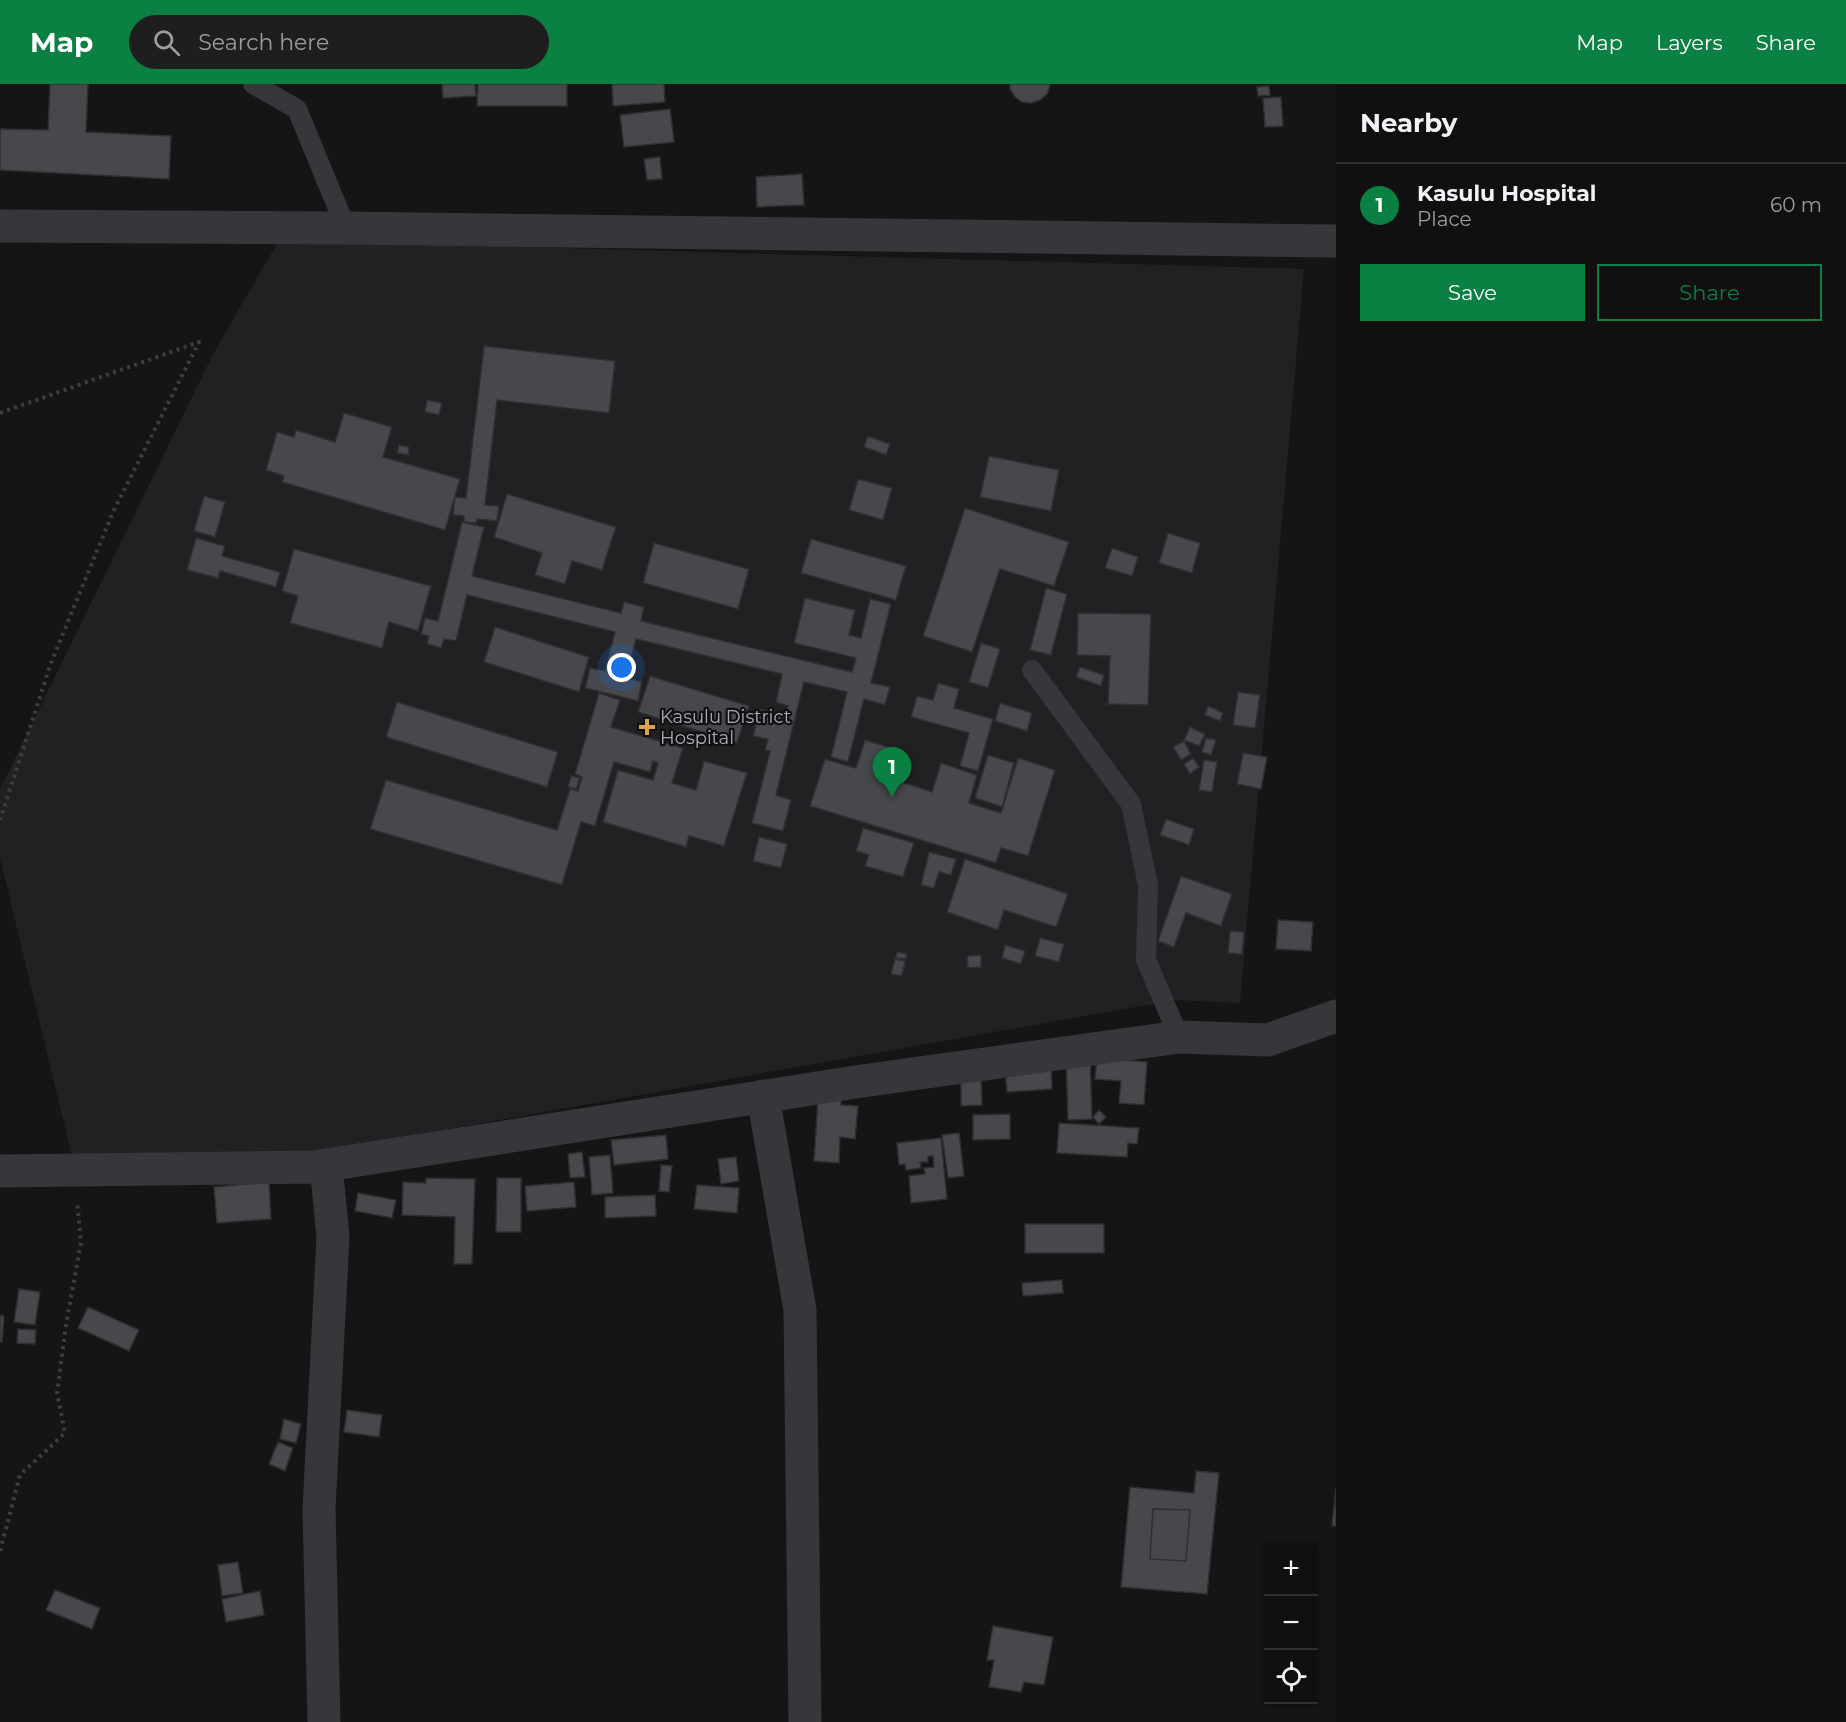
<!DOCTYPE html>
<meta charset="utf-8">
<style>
:root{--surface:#101010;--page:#1e1e1e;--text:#f1f3f6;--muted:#9c9d9f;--line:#303030;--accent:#0b8043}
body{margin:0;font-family:Montserrat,sans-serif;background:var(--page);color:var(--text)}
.controls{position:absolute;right:18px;bottom:18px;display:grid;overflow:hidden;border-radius:0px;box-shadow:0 2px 4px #0004}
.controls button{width:54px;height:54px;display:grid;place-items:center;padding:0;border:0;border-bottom:2px solid var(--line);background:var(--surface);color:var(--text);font:30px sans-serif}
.you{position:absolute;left:622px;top:584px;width:21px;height:21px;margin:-15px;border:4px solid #fff;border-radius:50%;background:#1a73e8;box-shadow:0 0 0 9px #1a73e833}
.badge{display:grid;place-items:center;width:39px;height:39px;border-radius:50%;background:var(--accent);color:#fff;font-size:20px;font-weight:700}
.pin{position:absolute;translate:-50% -50px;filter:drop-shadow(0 2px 3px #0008)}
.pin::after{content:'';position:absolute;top:32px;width:21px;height:18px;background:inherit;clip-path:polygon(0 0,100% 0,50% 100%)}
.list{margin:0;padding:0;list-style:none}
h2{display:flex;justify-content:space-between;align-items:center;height:78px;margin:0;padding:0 24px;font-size:26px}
h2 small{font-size:20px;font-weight:400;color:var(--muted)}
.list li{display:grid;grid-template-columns:39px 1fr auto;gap:18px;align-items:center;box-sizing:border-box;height:84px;padding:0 24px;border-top:2px solid var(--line)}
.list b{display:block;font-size:22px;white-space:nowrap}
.list p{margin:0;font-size:20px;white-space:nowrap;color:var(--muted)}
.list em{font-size:20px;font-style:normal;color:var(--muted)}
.actions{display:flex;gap:12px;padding:18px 24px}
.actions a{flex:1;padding:14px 0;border:2px solid var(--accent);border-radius:0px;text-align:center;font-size:21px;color:var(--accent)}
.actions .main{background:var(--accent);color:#fff}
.icon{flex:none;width:33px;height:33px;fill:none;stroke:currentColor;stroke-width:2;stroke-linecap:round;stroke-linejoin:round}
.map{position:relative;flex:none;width:1336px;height:1638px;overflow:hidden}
header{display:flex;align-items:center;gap:36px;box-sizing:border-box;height:84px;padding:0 30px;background:var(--accent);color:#fff}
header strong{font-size:28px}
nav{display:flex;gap:33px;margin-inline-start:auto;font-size:21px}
.search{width:420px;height:54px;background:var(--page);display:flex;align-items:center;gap:15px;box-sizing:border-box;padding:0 21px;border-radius:33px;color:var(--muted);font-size:22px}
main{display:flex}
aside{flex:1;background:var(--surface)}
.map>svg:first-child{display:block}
.built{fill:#212123}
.building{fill:#47484b;stroke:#2f2f32;stroke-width:1.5;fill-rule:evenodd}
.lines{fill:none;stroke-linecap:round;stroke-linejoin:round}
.path{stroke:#3c3e42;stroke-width:4;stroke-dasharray:3 4.5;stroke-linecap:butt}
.lane{stroke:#36373b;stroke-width:20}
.street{stroke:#36373b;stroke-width:33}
.poi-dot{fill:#dca347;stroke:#101011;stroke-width:2}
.labels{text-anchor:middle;stroke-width:4.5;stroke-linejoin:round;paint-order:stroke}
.poi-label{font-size:18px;fill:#a8adb5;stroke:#101011;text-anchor:start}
</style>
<header>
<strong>Map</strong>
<div class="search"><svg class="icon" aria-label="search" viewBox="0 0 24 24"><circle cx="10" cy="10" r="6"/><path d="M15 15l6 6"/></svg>Search here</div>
<nav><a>Map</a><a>Layers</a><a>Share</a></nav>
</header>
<main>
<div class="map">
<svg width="1336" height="1638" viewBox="0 0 1336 1638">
<rect width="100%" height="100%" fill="#151516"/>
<path class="built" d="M279 156 1304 185 1240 919 1175 916 313 1069 74 1081 0 774V705L213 270Z"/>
<path class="building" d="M50 0H88L86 48 171 52 169 95 0 86V45L48 46Z
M442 0H475L476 12 443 14Z
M478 0H567V22H477Z
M612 0H664L665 18 613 22Z
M1010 0H1050V2L1047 10 1040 16 1031 19 1022 18 1015 13 1010 5Z
M1269 2 1270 11 1258 12 1257 3Z
M1281 13 1283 42 1265 43 1263 14Z
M670 25 674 58 624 63 620 31Z
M660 73 662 95 647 96 644 75Z
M802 90 804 121 757 123 756 93Z
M484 262 615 277 609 329 497 316 485 421 499 422 497 437 477 435 476 439 464 438V432L453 431 455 413 466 414Z
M427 316 442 319 439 331 425 328Z
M344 329 392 343 383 373 460 395 445 446 282 398 284 392 266 386 277 348 294 353 296 346 335 358Z
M868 352 890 360 886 371 864 363Z
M399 361 409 363 408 371 397 369Z
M989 372 1059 386 1051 427 980 413Z
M858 395 892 404 883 436 849 426Z
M507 410 616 443 602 486 572 477 565 500 535 491 542 469 494 453Z
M204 412 225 418 215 453 194 447Z
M965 424 1069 458 1054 502 1000 485 972 568 923 552Z
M462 438 484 443 472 492 621 529 624 518 644 523 641 537 852 588 856 574 794 559 805 514 855 526 849 551 861 554 870 515 891 520 871 599 890 603 885 621 864 615 848 678 831 673 847 608 804 598 776 711 791 716 783 747 752 739 770 667 765 666 768 655 753 652 760 625 785 631 788 622 776 618 782 590 636 555 626 594 642 598 638 617 585 604 590 584 605 587 615 548 467 511 456 557 444 555 441 564 427 560 429 552 421 550 425 534 438 537Z
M1168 449 1200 459 1192 489 1159 479Z
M196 454 225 462 222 472 280 488 276 503 220 487 218 494 187 486Z
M811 455 906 482 896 516 801 489Z
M654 459 749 485 738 525 643 499Z
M1112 464 1138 473 1132 492 1105 484Z
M294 465 431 502 418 547 389 538 382 564 290 539 298 512 282 507Z
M1046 504 1067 510 1051 571 1030 566Z
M1078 529 1151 530 1148 621 1108 620 1110 572 1077 571Z
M495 543 589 573 579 608 484 578Z
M981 559 1000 565 988 604 969 598Z
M1080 583 1104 591 1101 602 1076 593Z
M650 592 749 622 737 659 638 628Z
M938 599 959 605 954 624 993 635 978 687 960 682 969 649 911 633 917 612 933 616Z
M1238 608 1260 611 1255 644 1233 641Z
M599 609 620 616 611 643 683 664 672 699 696 706 704 677 747 689 724 762 689 752 686 763 603 738 618 686 653 696 658 679 653 677 650 688 614 678 595 742 581 738 562 801 370 745 386 696 557 746 570 705 578 707 582 693 575 690Z
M397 618 558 668 547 703 386 653Z
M1000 619 1032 629 1027 647 995 637Z
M1208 622 1223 629 1220 637 1205 631Z
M1190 643 1205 650 1199 662 1184 656Z
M1206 654 1216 656 1211 671 1202 668Z
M865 656 898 666 890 694 932 708 941 679 977 691 969 719 1001 729 1018 674 1055 686 1028 772 1001 764 996 779 810 722 825 675 856 684Z
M1184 657 1191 670 1181 676 1173 663Z
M1243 669 1267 673 1261 705 1237 700Z
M988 671 1014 679 1002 723 975 714Z
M1193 674 1199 683 1190 690 1184 680Z
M1204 676 1217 678 1212 708 1199 706Z
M571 692 580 694 576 705 568 703Z
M1166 735 1194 745 1189 761 1160 751Z
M863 744 914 759 903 793 865 782 869 771 856 767Z
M759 753 787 760 781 784 753 777Z
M929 768 956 775 951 791 939 788 934 804 921 801Z
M965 775 1068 810 1056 843 1004 826 998 846 947 828Z
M1181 792 1232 810 1221 842 1186 829 1174 863 1158 857Z
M1278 836 1313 838 1311 867 1276 865Z
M1230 847 1244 848 1242 870 1228 869Z
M1040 854 1064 860 1059 878 1035 872Z
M1005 861 1025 867 1021 880 1002 874Z
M897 868 907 870 906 875 896 874Z
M981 871V883L968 884 967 872Z
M895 875 905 877 902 892 891 890Z
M1066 971H1090L1092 1035 1068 1036Z
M1097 974 1147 978 1144 1021 1119 1019 1121 997 1095 995Z
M1051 978 1052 1005 1007 1008 1005 982Z
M961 990H981L982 1021 961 1022Z
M818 1015 841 1016V1021L858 1022 855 1055 840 1053 839 1079 814 1077Z
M1099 1026 1106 1033 1099 1040 1093 1033Z
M1010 1030V1055L973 1056V1031Z
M1059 1039 1139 1044 1137 1060 1128 1059 1127 1073 1057 1069Z
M959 1049 964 1092 948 1094 942 1051Z
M666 1051 668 1075 614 1081 611 1056Z
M941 1054 947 1115 911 1119 909 1092 925 1090 924 1084 934 1083 933 1072H928V1078H920L921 1084 906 1086 905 1080 899 1081 897 1059Z
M582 1068 585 1093 570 1094 568 1070Z
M610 1071 613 1109 592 1111 589 1073Z
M736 1073 739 1097 721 1100 718 1075Z
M661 1081 672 1082 669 1108 659 1107Z
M426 1094 475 1095 472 1180H454L455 1133 402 1131 403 1098 426 1099Z
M497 1094H521V1148H496Z
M269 1098 271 1135 217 1139 214 1103Z
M574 1098 576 1123 527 1127 525 1102Z
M697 1101 739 1104 737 1129 694 1125Z
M358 1109 396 1116 392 1134 355 1127Z
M655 1111 656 1132 605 1134V1113Z
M1025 1140H1104V1169H1025Z
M1062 1196 1063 1209 1023 1212 1022 1199Z
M19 1205 40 1208 35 1241 14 1238Z
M88 1223 139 1246 129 1267 78 1244Z
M0 1231 4 1232 2 1258H0Z
M18 1245 36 1246 35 1260 17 1259Z
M347 1326 382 1331 379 1353 344 1348Z
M284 1335 301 1340 296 1359 280 1355Z
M278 1358 293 1364 285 1387 269 1380Z
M1196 1387 1219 1389 1207 1510 1121 1503 1130 1403 1194 1409ZM1153 1425 1190 1426 1186 1477 1150 1475Z
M1336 1403V1442H1332Z
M1153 1425 1190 1426 1186 1477 1150 1475Z
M238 1478 243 1509 222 1512 218 1481Z
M55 1506 100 1524 92 1545 46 1526Z
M260 1507 264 1531 226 1538 222 1515Z
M993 1542 1053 1553 1044 1601 1024 1598 1021 1608 989 1603 994 1576H987Z"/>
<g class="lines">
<path class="path" d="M0 329 199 258 113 428 51 579 0 736
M0 1467 20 1391 65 1349 57 1309 66 1241 81 1158 77 1117"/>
<path class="lane" d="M253 0 297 25 346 144
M1032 586 1131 720 1148 801 1146 876 1179 953"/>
<path class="street" d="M0 142 346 144 1336 157
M763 1012 800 1226 805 1638
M0 1087 314 1083 862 997 1179 953 1268 956 1336 932
M324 1638 319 1425 333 1153 326 1081"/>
</g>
<path class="poi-dot" d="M644 634h6v6h6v6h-6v6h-6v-6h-6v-6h6z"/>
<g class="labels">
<g class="poi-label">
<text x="660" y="639">Kasulu District<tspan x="660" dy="21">Hospital</tspan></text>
</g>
</g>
</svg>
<div class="controls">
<button>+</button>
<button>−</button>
<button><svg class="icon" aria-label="locate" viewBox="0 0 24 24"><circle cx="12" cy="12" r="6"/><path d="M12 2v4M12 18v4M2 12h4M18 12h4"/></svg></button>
</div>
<div class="you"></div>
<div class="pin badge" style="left:892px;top:713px">1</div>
</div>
<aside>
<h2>Nearby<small></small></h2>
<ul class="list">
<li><span class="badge">1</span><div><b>Kasulu Hospital</b><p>Place</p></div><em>60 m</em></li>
</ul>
<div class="actions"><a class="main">Save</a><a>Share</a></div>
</aside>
</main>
